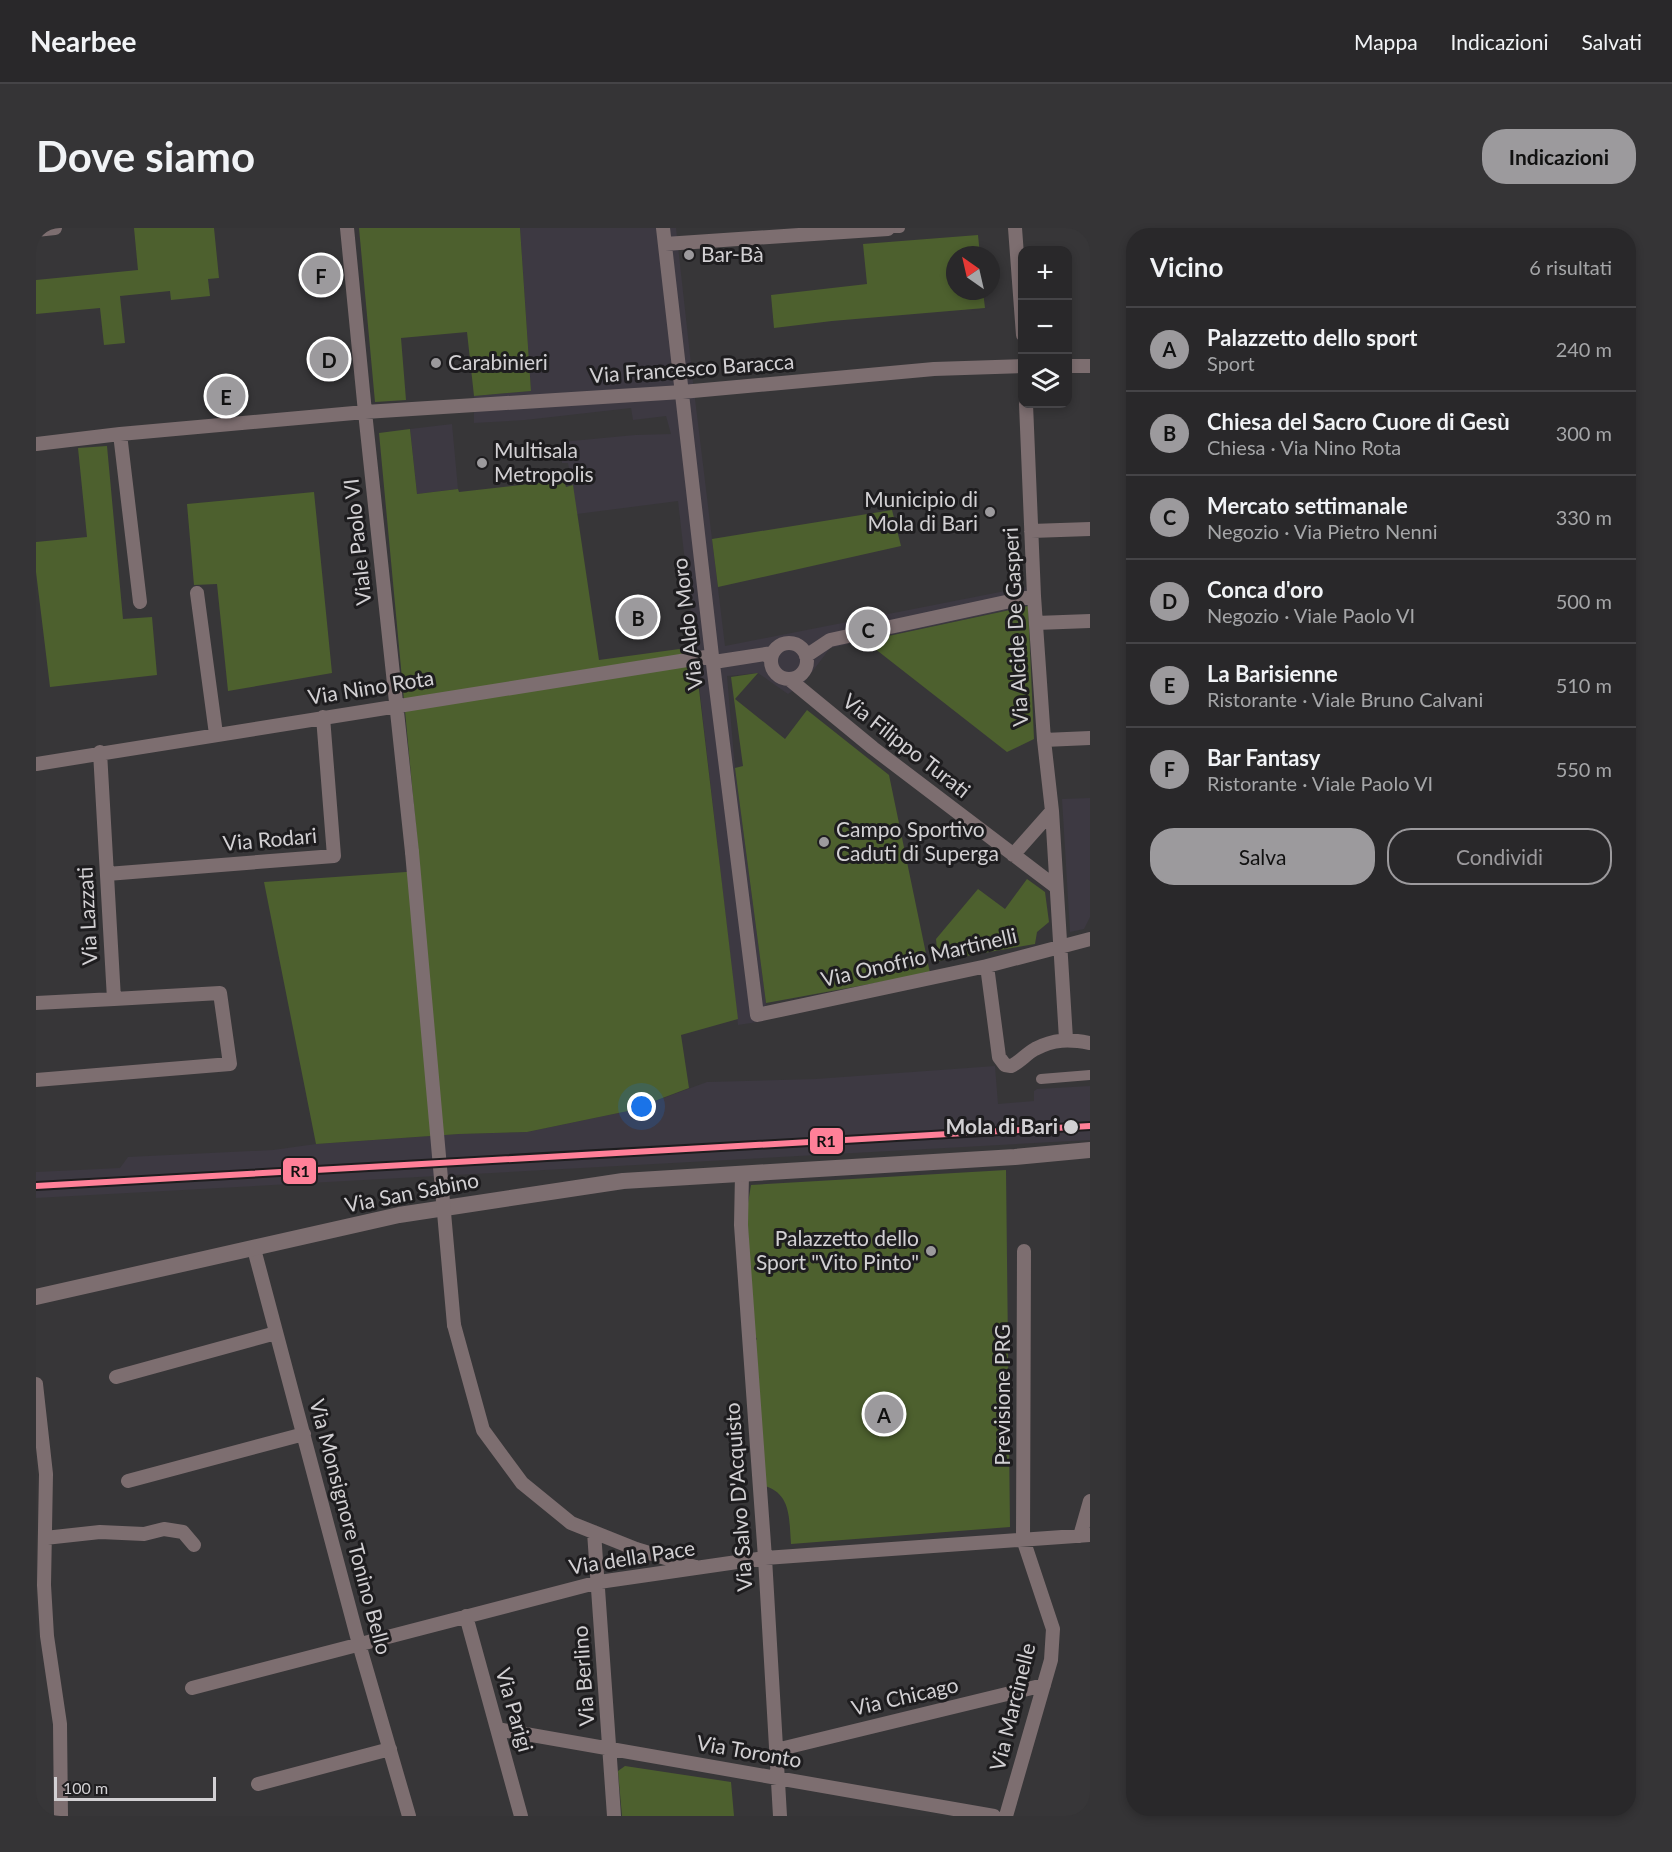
<!DOCTYPE html>
<html lang="it">
<meta charset="utf-8">
<style>
:root{--surface:#29282a;--page:#353436;--text:#f1f3f6;--muted:#a5a6a8;--line:#454447;--accent:#9c9a9d}
body{margin:0;font-family:Lato,sans-serif;background:var(--page);color:var(--text)}
.controls{position:absolute;right:18px;top:18px;display:grid;overflow:hidden;border-radius:12px;box-shadow:0 3px 9px #0003}
.controls button{width:54px;height:54px;display:grid;place-items:center;padding:0;border:0;border-bottom:2px solid var(--line);background:var(--surface);color:var(--text);font:30px sans-serif}
.compass{position:absolute;left:910px;top:18px;width:54px;height:54px;border-radius:50%;background:var(--surface);box-shadow:0 3px 9px #0003;rotate:326deg}
.scale{position:absolute;left:18px;bottom:15px;width:162px;box-sizing:border-box;padding-left:6px;border:3px solid #d2d0d3;border-top:0;font-size:16px;line-height:21px;white-space:nowrap;color:#d2d0d3;-webkit-text-stroke:4px #1e1d1f;paint-order:stroke}
.you{position:absolute;left:606px;top:879px;width:21px;height:21px;margin:-15px;border:4px solid #fff;border-radius:50%;background:#1a73e8;box-shadow:0 0 0 9px #1a73e833}
.badge{display:grid;place-items:center;width:39px;height:39px;border-radius:50%;background:var(--accent);color:#111;font-size:20px;font-weight:700}
.pin{position:absolute;translate:-50% -50%;border:3px solid #fff;box-shadow:0 2px 6px #0006}
.list{margin:0;padding:0;list-style:none}
h2{display:flex;justify-content:space-between;align-items:center;height:78px;margin:0;padding:0 24px;font-size:26px}
h2 small{font-size:20px;font-weight:400;color:var(--muted)}
.list li{display:grid;grid-template-columns:39px 1fr auto;gap:18px;align-items:center;box-sizing:border-box;height:84px;padding:0 24px;border-top:2px solid var(--line)}
.list b{display:block;font-size:22px;white-space:nowrap}
.list p{margin:0;font-size:20px;white-space:nowrap;color:var(--muted)}
.list em{font-size:20px;font-style:normal;color:var(--muted)}
.actions{display:flex;gap:12px;padding:18px 24px}
.actions a{flex:1;padding:14px 0;border:2px solid var(--accent);border-radius:24px;text-align:center;font-size:21px;color:var(--accent)}
.actions .main{background:var(--accent);color:#111}
.icon{flex:none;width:33px;height:33px;fill:none;stroke:currentColor;stroke-width:2;stroke-linecap:round;stroke-linejoin:round}
.map{position:relative;flex:none;width:1054px;height:1588px;overflow:hidden;border-radius:24px}
header{display:flex;align-items:center;gap:36px;box-sizing:border-box;height:84px;padding:0 30px;background:var(--surface);border-bottom:2px solid var(--line)}
header strong{font-size:28px}
nav{display:flex;gap:33px;margin-inline-start:auto;font-size:21px}
.intro{display:flex;align-items:center;justify-content:space-between;box-sizing:border-box;height:144px;padding:0 36px}
h1{margin:0;font-size:42px}
.button{padding:15px 27px;border-radius:24px;background:var(--accent);color:#111;font-size:21px;font-weight:700}
main{display:flex;gap:36px;padding:0 36px}
aside{flex:1;background:var(--surface);border-radius:24px;box-shadow:0 3px 9px #0003}
.map>svg:first-child{display:block}
.built{fill:#3d3942}
.green{fill:#4d602e}
.lines{fill:none;stroke-linecap:round;stroke-linejoin:round}
.pedestrian{stroke:#7d6e70;stroke-width:10}
.minor{stroke:#7d6e70;stroke-width:14}
.tertiary{stroke:#7d6e70;stroke-width:16}
.minor-bridge{stroke:#7d6e70;stroke-width:14}
.rail-1-casing{stroke:#1e1d1f;stroke-width:10}
.rail-1{stroke:#ff8098;stroke-width:6}
.poi-dot{fill:#9c9a9d;stroke:#1e1d1f;stroke-width:2}
.stop-dot{fill:#d2d0d3;stroke:#1e1d1f;stroke-width:2}
.labels{text-anchor:middle;stroke-width:6;stroke-linejoin:round;paint-order:stroke}
.poi-label{font-size:21px;fill:#d2d0d3;stroke:#1e1d1f;text-anchor:start}
.street-label{font-size:21px;fill:#d2d0d3;stroke:#1e1d1f}
.stop-label{font-size:21px;font-weight:bold;fill:#d2d0d3;stroke:#1e1d1f;text-anchor:end}
.line-badge{stroke:#1e1d1f;stroke-width:2}
.pale-badge-label{font-size:16px;text-anchor:middle;font-weight:bold;fill:#111}
</style>
<header>
<strong>Nearbee</strong>
<nav><a>Mappa</a><a>Indicazioni</a><a>Salvati</a></nav>
</header>
<div class="intro"><h1>Dove siamo</h1><a class="button">Indicazioni</a></div>
<main>
<div class="map">
<svg width="1054" height="1588" viewBox="0 0 1054 1588">
<rect width="100%" height="100%" fill="#373638"/>
<path class="built" d="M484 0H640L657 154 689 418 990 359 992 378 794 420 767 456 752 466 722 445 691 448 699 540 730 775 728 793 702 797 642 273 541 286 532 235H526L525 214 599 207 635 206 630 188 597 192 595 180 489 192 438 195V168L495 163Z
M416 196 422 261 381 266 374 201Z
M1054 570V689L1048 701 1034 704 1026 571Z
M959 838 962 876 998 873V863L1001 861 1054 858V912L0 970V944L84 940 92 929 237 922 280 916 423 906 491 904 592 883 671 854 780 851Z"/>
<path class="green" d="M98 0H178L183 50 172 51 174 68 135 72 134 63 84 68 89 115 68 117 64 80 0 86V52L102 42Z
M323 0H484L495 163 438 168 431 104 365 110 370 172 339 174Z
M942 7 944 27H919V63H947L949 80 796 93 738 100 735 67 831 56 827 16Z
M374 201 381 266 422 261 423 264 528 252 530 259 537 257 563 432 658 419 702 791 645 807 653 860 592 883 491 904 423 906 280 916 228 654 384 643 343 205Z
M71 218 87 391 116 389 121 447 14 459 0 344V314L51 309 42 220Z
M278 264 296 445 192 463 181 356 158 357 151 276Z
M856 282 865 318 682 359 676 311Z
M992 378 998 511 971 524 829 413Z
M722 445 699 471 749 511 771 482 853 547 894 745 730 775 699 540 707 538 695 449Z
M991 651 1009 664 1013 694 1001 704 999 716 902 733 900 711 942 661 969 681Z
M970 942 974 1299 755 1316C753 1293 756 1266 729 1258L718 1114 721 1111 717 1104 711 981 715 957Z
M589 1538 695 1554 698 1588H586L582 1543Z"/>
<g class="lines">
<path class="pedestrian" d="M852 0H864
M1005 851 1054 847"/>
<path class="minor" d="M311 0 329 184 376 624
M627 0 676 428 721 787 951 738 1054 711
M979 0 987 107
M0 2 19 0
M629 16 852 1
M1032 138H1054
M990 176 998 368 1008 512 1016 583 1030 811
M84 206 104 374
M0 216 84 206 329 184 646 164 898 141 987 138
M995 303 1054 301
M161 365 180 506
M1000 395 1054 393
M735 433a18 18 0 1 1 36 0a18 18 0 1 1-36 0Z
M770 428 794 412 998 368
M678 434 736 425
M753 451 837 520 1020 659
M1008 512 1054 510
M0 536 676 428
M977 627 1016 583
M71 646 298 628 287 489
M951 738 963 829 969 837 975 838C984 834 990 826 999 821 1018 811 1033 811 1054 815
M0 775 78 771 64 524
M0 852 194 836 184 765 78 771
M706 946 705 997 729 1330 744 1588
M218 1021 323 1416 373 1588
M418 1097 447 1202 486 1255 535 1295 600 1321 659 1339
M80 1149 240 1105
M0 1156 10 1246 8 1357 11 1408 24 1496 25 1588
M92 1253 268 1206
M558 1304 578 1588
M1044 1308 1054 1273
M9 1310 64 1304 108 1306 128 1301 147 1304 158 1317
M430 1388 485 1588
M156 1460 563 1354 729 1330 1054 1307
M461 1501 958 1588
M740 1522 1008 1457
M222 1556 354 1521
M970 1588 1015 1432 1017 1401 987 1311 988 1023"/>
<path class="tertiary" d="M0 1069 363 987 587 953 979 929 1054 922"/>
<path class="minor-bridge" d="M376 624 418 1097"/>
<defs>
<path id="rail-1" d="M0 958 1054 898"/>
</defs>
<use href="#rail-1" class="rail-1-casing"/>
<use href="#rail-1" class="rail-1"/>
</g>
<g class="poi-dot">
<circle cx="653" cy="27" r="6"/>
<circle cx="400" cy="135" r="6"/>
<circle cx="446" cy="235" r="6"/>
<circle cx="954" cy="284" r="6"/>
<circle cx="788" cy="614" r="6"/>
<circle cx="895" cy="1023" r="6"/>
</g>
<circle class="stop-dot" cx="1035" cy="899" r="8"/>
<g class="labels">
<g class="poi-label">
<text x="665" y="34">Bar-Bà</text>
<text x="412" y="142">Carabinieri</text>
<text x="458" y="230">Multisala<tspan x="458" dy="24">Metropolis</tspan></text>
<text x="942" y="279" text-anchor="end">Municipio di<tspan x="942" dy="24">Mola di Bari</tspan></text>
<text x="800" y="609">Campo Sportivo<tspan x="800" dy="24">Caduti di Superga</tspan></text>
<text x="883" y="1018" text-anchor="end">Palazzetto dello<tspan x="883" dy="24">Sport "Vito Pinto"</tspan></text>
</g>
<g class="street-label">
<text transform="translate(656 141) rotate(-4)" y="7">Via Francesco Baracca</text>
<text transform="translate(322 314) rotate(-96)" y="7">Viale Paolo VI</text>
<text transform="translate(652 396) rotate(-97)" y="7">Via Aldo Moro</text>
<text transform="translate(980 399) rotate(-93)" y="7">Via Alcide De Gasperi</text>
<text transform="translate(335 460) rotate(-9)" y="7">Via Nino Rota</text>
<text transform="translate(870 518) rotate(38)" y="7">Via Filippo Turati</text>
<text transform="translate(234 612) rotate(-5)" y="7">Via Rodari</text>
<text transform="translate(52 688) rotate(-93)" y="7">Via Lazzati</text>
<text transform="translate(883 730) rotate(-13)" y="7">Via Onofrio Martinelli</text>
<text transform="translate(376 965) rotate(-11)" y="7">Via San Sabino</text>
<text transform="translate(967 1167) rotate(-90)" y="7">Previsione PRG</text>
<text transform="translate(703 1269) rotate(-94)" y="7">Via Salvo D'Acquisto</text>
<text transform="translate(314 1299) rotate(75)" y="7">Via Monsignore Tonino Bello</text>
<text transform="translate(596 1330) rotate(-9)" y="7">Via della Pace</text>
<text transform="translate(548 1448) rotate(-94)" y="7">Via Berlino</text>
<text transform="translate(869 1469) rotate(-13)" y="7">Via Chicago</text>
<text transform="translate(977 1479) rotate(-76)" y="7">Via Marcinelle</text>
<text transform="translate(478 1482) rotate(74)" y="7">Via Parigi</text>
<text transform="translate(713 1524) rotate(10)" y="7">Via Toronto</text>
</g>
<g class="stop-label">
<text x="1022" y="906">Mola di Bari</text>
</g>
</g>
<g class="line-badge">
<rect x="773" y="899" width="35" height="28" rx="6" fill="#ff8098"/>
<rect x="246" y="929" width="35" height="28" rx="6" fill="#ff8098"/>
</g>
<g class="pale-badge-label">
<text x="790" y="919">R1</text>
<text x="264" y="949">R1</text>
</g>
</svg>
<div class="controls">
<button>+</button>
<button>−</button>
<button><svg class="icon" aria-label="layers" viewBox="0 0 24 24"><path d="M12 4l9 5-9 5-9-5zM3 14l9 5 9-5"/></svg></button>
</div>
<svg class="compass" viewBox="-18 -18 36 36"><path d="M0-13l5 13h-10z" fill="#e53935"/><path d="M0 13l5-13h-10z" fill="#a5a6a8"/></svg>
<div class="scale">100 m</div>
<div class="you"></div>
<div class="pin badge" style="left:848px;top:1186px">A</div>
<div class="pin badge" style="left:602px;top:389px">B</div>
<div class="pin badge" style="left:832px;top:401px">C</div>
<div class="pin badge" style="left:293px;top:131px">D</div>
<div class="pin badge" style="left:190px;top:168px">E</div>
<div class="pin badge" style="left:285px;top:47px">F</div>
</div>
<aside>
<h2>Vicino<small>6 risultati</small></h2>
<ul class="list">
<li><span class="badge">A</span><div><b>Palazzetto dello sport</b><p>Sport</p></div><em>240 m</em></li>
<li><span class="badge">B</span><div><b>Chiesa del Sacro Cuore di Gesù</b><p>Chiesa · Via Nino Rota</p></div><em>300 m</em></li>
<li><span class="badge">C</span><div><b>Mercato settimanale</b><p>Negozio · Via Pietro Nenni</p></div><em>330 m</em></li>
<li><span class="badge">D</span><div><b>Conca d'oro</b><p>Negozio · Viale Paolo VI</p></div><em>500 m</em></li>
<li><span class="badge">E</span><div><b>La Barisienne</b><p>Ristorante · Viale Bruno Calvani</p></div><em>510 m</em></li>
<li><span class="badge">F</span><div><b>Bar Fantasy</b><p>Ristorante · Viale Paolo VI</p></div><em>550 m</em></li>
</ul>
<div class="actions"><a class="main">Salva</a><a>Condividi</a></div>
</aside>
</main>
